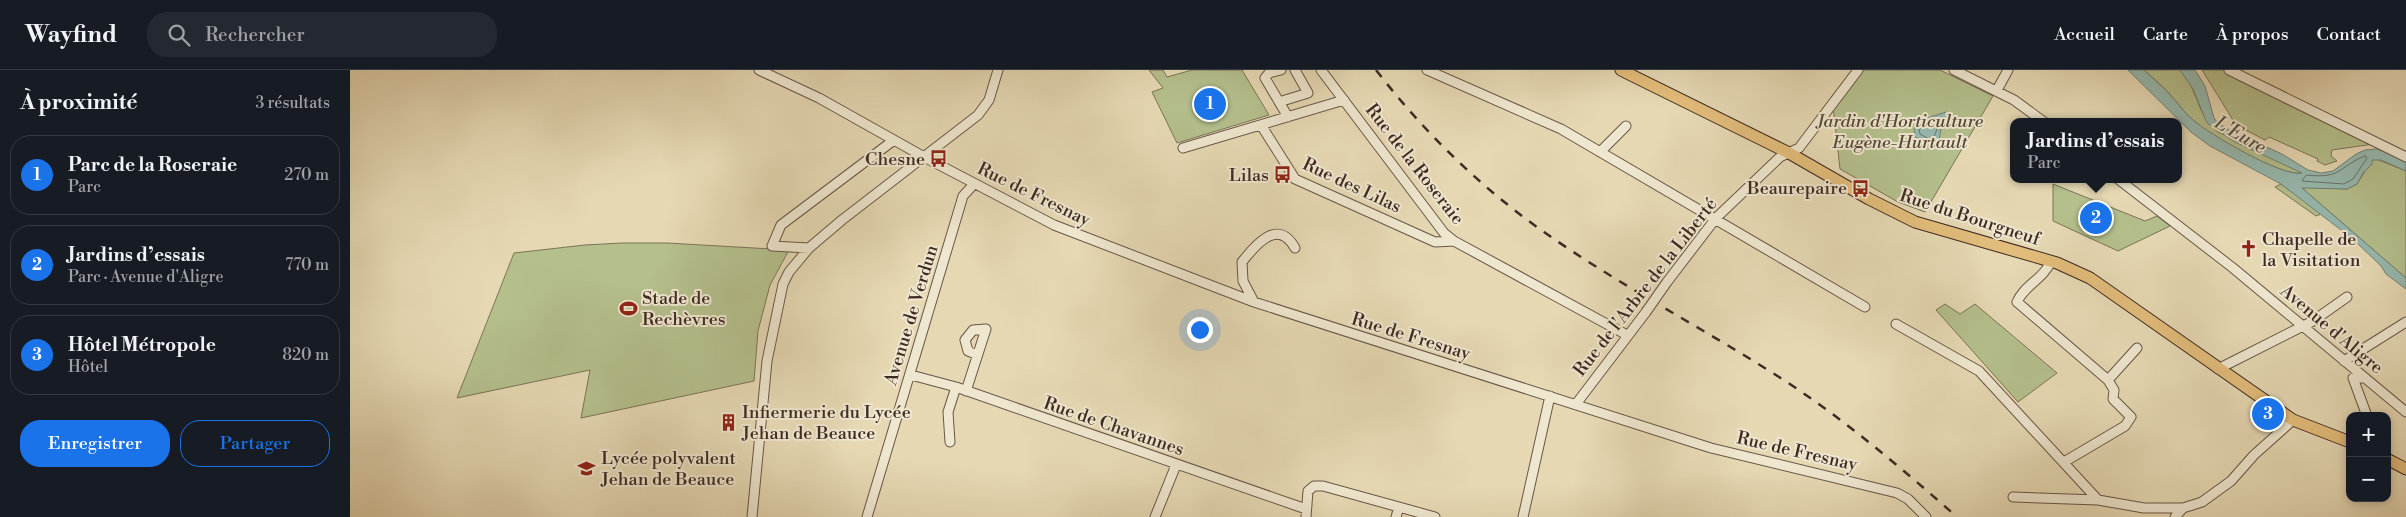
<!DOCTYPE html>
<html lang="fr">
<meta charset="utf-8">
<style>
:root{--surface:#171b24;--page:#242831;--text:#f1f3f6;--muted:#9ea1a6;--line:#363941;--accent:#1a73e8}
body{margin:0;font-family:"Libre Bodoni",serif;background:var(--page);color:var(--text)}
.controls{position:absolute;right:15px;bottom:15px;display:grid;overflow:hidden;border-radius:10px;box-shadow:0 2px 8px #0003}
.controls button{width:45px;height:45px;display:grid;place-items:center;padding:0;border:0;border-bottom:1px solid var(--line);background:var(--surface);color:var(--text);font:25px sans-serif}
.you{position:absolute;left:849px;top:259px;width:18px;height:18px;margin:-12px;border:4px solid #fff;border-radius:50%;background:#1a73e8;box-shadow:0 0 0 8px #1a73e833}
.badge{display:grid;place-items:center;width:32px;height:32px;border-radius:50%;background:var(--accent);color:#fff;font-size:16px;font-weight:700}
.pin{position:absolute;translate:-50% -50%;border:2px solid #fff;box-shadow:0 1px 5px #0006}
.popup{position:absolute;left:1660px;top:48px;width:172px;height:65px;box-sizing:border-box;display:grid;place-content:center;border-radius:10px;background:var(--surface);filter:drop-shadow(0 1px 4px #0005);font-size:16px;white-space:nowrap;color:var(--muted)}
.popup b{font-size:19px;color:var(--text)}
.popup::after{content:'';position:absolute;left:50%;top:100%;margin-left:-10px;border:10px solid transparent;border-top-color:var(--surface)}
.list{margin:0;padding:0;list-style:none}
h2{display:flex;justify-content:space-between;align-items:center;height:65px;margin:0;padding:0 20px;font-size:21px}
h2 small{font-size:16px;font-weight:400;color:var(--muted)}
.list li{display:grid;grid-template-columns:32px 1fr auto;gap:15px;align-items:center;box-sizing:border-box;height:80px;margin:0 10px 10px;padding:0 10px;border:1px solid var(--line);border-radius:20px}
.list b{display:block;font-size:19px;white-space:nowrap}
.list p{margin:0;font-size:16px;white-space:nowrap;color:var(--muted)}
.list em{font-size:16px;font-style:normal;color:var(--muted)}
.actions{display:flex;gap:10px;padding:15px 20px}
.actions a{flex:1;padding:11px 0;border:1px solid var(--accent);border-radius:20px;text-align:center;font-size:18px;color:var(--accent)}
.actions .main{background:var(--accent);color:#fff}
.icon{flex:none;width:28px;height:28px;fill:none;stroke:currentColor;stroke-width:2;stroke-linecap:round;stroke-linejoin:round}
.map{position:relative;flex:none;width:2056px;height:447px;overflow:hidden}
header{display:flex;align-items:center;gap:30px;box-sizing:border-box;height:70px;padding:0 25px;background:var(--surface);border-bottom:1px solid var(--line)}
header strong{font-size:24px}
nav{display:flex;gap:28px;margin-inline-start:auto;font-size:18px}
.search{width:350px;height:45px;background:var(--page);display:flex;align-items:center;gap:12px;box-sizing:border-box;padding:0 18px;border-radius:20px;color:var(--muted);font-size:19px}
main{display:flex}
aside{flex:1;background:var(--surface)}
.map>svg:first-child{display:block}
.green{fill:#b4bf8c;stroke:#7a7458}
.water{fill:#96b9af;stroke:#738077}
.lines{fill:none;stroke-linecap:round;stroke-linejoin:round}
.shore{stroke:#6a7269;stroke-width:1}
.minor-casing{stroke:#685647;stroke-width:11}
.major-casing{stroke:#3f2a23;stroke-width:13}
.minor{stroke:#eee6ce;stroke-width:9}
.major{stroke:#e2bc7a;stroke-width:11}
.rail{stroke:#3f2a23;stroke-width:2.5;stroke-dasharray:9 9;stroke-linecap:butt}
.minor-bridge-casing{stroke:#685647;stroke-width:11;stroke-linecap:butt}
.minor-bridge{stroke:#eee6ce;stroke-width:9}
.labels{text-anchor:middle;stroke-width:4;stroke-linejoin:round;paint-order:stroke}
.park-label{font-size:18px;font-style:italic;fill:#564838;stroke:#eee6ce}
.poi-label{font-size:18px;fill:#3f2a23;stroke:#eee6ce;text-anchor:start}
.street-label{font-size:18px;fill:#3f2a23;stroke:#eee6ce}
.water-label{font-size:19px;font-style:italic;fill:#554e46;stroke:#eee6ce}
</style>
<header>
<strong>Wayfind</strong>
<div class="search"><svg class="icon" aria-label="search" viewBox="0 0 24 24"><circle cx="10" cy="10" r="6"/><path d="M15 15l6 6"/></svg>Rechercher</div>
<nav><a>Accueil</a><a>Carte</a><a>À propos</a><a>Contact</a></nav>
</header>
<main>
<aside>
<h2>À proximité<small>3 résultats</small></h2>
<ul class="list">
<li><span class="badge">1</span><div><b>Parc de la Roseraie</b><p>Parc</p></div><em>270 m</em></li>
<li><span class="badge">2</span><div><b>Jardins d’essais</b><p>Parc · Avenue d'Aligre</p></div><em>770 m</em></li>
<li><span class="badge">3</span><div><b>Hôtel Métropole</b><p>Hôtel</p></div><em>820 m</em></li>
</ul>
<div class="actions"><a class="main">Enregistrer</a><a>Partager</a></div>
</aside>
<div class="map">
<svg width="2056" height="447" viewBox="0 0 2056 447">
<rect width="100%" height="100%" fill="#e5d8b3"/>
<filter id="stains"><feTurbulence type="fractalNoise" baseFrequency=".004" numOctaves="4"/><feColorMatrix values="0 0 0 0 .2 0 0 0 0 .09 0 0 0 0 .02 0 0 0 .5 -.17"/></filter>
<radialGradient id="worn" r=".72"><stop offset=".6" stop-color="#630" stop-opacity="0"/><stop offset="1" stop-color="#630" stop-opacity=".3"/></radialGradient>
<path class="green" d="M799 0H813L817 7 842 0H892L919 45 827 73 802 22 813 18Z
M1512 0H1590L1643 26 1575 142 1548 132 1490 99 1483 36Z
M1794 0H1830C1849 20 1845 43 1868 62L1953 103C1931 107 1861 66 1843 50 1835 44 1829 34 1822 27 1814 17 1804 9 1794 0Z
M1852 0H1873L2024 74 1982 80 1981 86 1987 91 1975 95 1967 91 1968 89 1919 67 1915 70 1890 57 1883 50Z
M2026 89 2056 101V208L1951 117 1997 119 2007 114 2022 90Z
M1703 114 1795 151 1807 146 1820 156 1768 181 1703 151Z
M1931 114 1967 140 1971 144 1966 146 1925 117Z
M272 173H317L439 180 420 215 408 261 404 311 231 348 240 300 107 328 164 183 235 175Z
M1595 234 1610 244 1625 234 1707 303 1668 332 1586 240Z"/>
<path class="water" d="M1778 0H1794C1803 9 1814 17 1822 27 1829 34 1835 44 1843 50 1859 64 1934 108 1952 103L1885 72 1857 53 1843 19 1830 0H1845L1855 16 1864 48 1868 53 1881 61 1932 84 1958 100 1971 103 1983 101 2006 84 2015 80 2026 79 2056 88V101L2031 90H2022V94L2013 103 2007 114 1997 119 1952 118 2056 208V219L2036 204 2031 196 2004 170 1931 114 1860 76 1841 62Z
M1596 42 1600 43 1591 58 1589 71 1580 74 1565 67 1564 58 1571 50Z"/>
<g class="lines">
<path class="shore" d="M1586 49 1590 51 1584 67 1579 69 1570 64 1569 60 1574 54Z
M2015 86 2017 88 2003 109 1994 114 1952 111 1956 105C1993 109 1987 97 2015 86Z"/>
<defs>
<path id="minor" d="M409 0 469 28 576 88 704 155 904 232 1361 378 1547 423 1558 429 1576 447
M931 0 919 3 915 8 938 47
M971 0 1094 163 1104 171 1277 265
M1077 0 1211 59 1515 237
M1604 0 1664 30 1694 52
M1879 0 2056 87
M1647 20 1658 0
M929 32 958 23 945 0
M911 55 945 109 1085 172 1104 171
M833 78 994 30
M1250 82 1276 56
M1768 109 1883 198 2056 342
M459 178 422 176 431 155 544 70
M1701 191C1694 209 1674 215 1667 232L1758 310 1764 320 1763 329 1781 347 1775 356 1714 392
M1317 212 1366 148 1430 87 1449 78 1508 0
M904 232 893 211 892 192C906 174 928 148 945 178
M1546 254 1629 301 1748 430
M1994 291 2056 252
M1868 299 1963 251 1997 227
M561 305 606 317 956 439
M2015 308H2003L2017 346
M1758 310 1787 278
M616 321 636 259 623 260 615 270 618 281 627 285
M1226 334 1296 242
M600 372 598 342 606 317
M1663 427 1748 430 1794 438H1833
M402 447 417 291 433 214 439 202 459 178 492 150 628 45 639 30 648 0
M517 447 613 126 624 114
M805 447 826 395
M956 447 958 421 964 416H973L1085 447
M1046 447 1049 437
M1173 447 1200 326
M1825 447 1833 438 1852 432 1881 411 1904 385 1943 350"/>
<path id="major" d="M1271 0 1439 83 1519 129 1565 152 1707 193 1740 208 1943 350 2000 372
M2037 389 2056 399"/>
</defs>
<use href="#minor" class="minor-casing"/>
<use href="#major" class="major-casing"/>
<use href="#minor" class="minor"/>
<use href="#major" class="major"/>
<path class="rail" d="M1026 0C1074 62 1130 117 1194 162 1269 215 1351 257 1429 307 1493 348 1550 397 1607 447"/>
<defs>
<path id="minor-bridge" d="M1296 242 1317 212"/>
</defs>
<use href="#minor-bridge" class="minor-bridge-casing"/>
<use href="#minor-bridge" class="minor-bridge"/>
</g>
<defs>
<symbol id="bus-bare" viewBox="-9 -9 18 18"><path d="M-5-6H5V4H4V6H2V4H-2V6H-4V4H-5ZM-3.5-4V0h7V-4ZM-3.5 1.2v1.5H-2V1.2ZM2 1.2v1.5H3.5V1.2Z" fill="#8f2418" stroke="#eee6ce" stroke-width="2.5" paint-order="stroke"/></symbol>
<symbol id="church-bare" viewBox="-9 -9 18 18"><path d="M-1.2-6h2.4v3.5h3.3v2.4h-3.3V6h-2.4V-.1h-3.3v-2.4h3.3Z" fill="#8f2418" stroke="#eee6ce" stroke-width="2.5" paint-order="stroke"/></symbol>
<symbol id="stadium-bare" viewBox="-9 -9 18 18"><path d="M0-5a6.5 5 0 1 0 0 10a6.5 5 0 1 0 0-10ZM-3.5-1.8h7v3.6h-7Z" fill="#8f2418" stroke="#eee6ce" stroke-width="2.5" paint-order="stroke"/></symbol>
<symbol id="building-bare" viewBox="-9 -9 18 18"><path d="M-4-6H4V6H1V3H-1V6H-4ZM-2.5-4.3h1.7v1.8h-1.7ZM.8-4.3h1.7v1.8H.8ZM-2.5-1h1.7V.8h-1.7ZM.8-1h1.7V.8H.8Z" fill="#8f2418" stroke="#eee6ce" stroke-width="2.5" paint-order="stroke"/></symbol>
<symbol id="school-bare" viewBox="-9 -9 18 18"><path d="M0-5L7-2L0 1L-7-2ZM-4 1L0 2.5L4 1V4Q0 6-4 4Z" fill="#8f2418" stroke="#eee6ce" stroke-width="2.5" paint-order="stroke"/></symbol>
</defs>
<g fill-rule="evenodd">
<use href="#bus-bare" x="576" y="76" width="25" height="25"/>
<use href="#bus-bare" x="920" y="92" width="25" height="25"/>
<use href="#bus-bare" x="1498" y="106" width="25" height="25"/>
<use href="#church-bare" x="1886" y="166" width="25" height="25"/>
<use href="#stadium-bare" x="266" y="226" width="25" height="25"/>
<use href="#building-bare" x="366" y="340" width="25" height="25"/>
<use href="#school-bare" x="224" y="386" width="25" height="25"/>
</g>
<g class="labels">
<g class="park-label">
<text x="1550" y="57">Jardin d'Horticulture<tspan x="1550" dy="21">Eugène-Hurtault</tspan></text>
</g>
<g class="poi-label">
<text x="575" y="95" text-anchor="end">Chesne</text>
<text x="919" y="111" text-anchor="end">Lilas</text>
<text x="1497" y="124" text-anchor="end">Beaurepaire</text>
<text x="1912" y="175">Chapelle de<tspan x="1912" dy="21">la Visitation</tspan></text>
<text x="292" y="234">Stade de<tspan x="292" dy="21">Rechèvres</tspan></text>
<text x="392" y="348">Infiermerie du Lycée<tspan x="392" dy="21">Jehan de Beauce</tspan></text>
<text x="251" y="394">Lycée polyvalent<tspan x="251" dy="21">Jehan de Beauce</tspan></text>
</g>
<g class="street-label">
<text transform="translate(1065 94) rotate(52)" y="6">Rue de la Roseraie</text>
<text transform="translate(1002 115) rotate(25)" y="6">Rue des Lilas</text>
<text transform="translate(684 124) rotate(26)" y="6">Rue de Fresnay</text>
<text transform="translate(1620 147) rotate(18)" y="6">Rue du Bourgneuf</text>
<text transform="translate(1295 217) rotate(-52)" y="6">Rue de l'Arbre de la Liberté</text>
<text transform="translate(561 245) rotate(-73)" y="6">Avenue de Verdun</text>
<text transform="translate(1982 259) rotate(40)" y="6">Avenue d'Aligre</text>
<text transform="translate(1061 266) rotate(17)" y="6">Rue de Fresnay</text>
<text transform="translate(764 356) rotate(19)" y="6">Rue de Chavannes</text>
<text transform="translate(1447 381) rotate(13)" y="6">Rue de Fresnay</text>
</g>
<g class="water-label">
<text transform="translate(1891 64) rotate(30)" y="7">L'Eure</text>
</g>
</g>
<rect width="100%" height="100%" filter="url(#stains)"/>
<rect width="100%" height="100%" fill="url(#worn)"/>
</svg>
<div class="controls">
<button>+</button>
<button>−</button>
</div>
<div class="you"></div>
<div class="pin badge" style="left:860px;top:34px">1</div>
<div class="pin badge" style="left:1746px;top:148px">2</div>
<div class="popup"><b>Jardins d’essais</b>Parc</div>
<div class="pin badge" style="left:1918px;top:344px">3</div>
</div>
</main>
